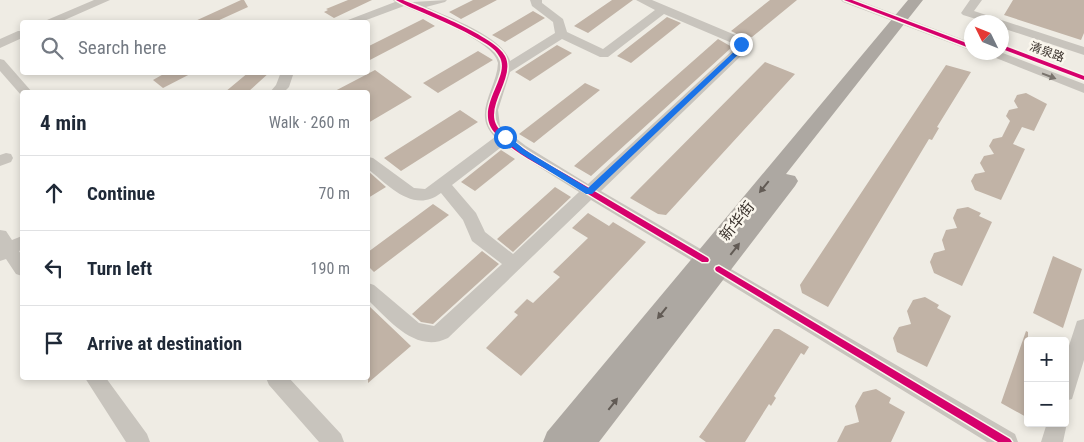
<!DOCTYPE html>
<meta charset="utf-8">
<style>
:root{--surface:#fff;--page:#f6f6f7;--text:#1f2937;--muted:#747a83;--line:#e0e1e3}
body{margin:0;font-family:"Roboto Condensed","Noto Sans SC",sans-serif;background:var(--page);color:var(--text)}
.controls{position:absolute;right:15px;bottom:15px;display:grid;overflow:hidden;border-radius:5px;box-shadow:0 2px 8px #0003}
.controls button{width:45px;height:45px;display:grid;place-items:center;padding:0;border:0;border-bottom:1px solid var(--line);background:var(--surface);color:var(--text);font:25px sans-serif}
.compass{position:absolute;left:964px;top:15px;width:45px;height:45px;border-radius:50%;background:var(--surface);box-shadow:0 2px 8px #0003;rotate:313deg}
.stop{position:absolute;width:15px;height:15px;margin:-11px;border:4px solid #1a73e8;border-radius:50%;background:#fff}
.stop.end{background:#1a73e8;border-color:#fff;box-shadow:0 1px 5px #0008}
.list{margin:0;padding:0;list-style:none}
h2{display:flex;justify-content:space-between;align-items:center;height:65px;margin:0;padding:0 20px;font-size:21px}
h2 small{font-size:16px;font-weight:400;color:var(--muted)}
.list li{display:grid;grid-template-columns:32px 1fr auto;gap:15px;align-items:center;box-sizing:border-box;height:75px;padding:0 20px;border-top:1px solid var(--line)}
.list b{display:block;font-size:19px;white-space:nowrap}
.list em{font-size:16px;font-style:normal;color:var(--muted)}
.icon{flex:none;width:28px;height:28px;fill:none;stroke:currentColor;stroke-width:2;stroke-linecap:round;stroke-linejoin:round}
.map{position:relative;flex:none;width:1084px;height:442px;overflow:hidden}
.search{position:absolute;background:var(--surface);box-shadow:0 2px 8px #0003;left:20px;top:20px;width:350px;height:55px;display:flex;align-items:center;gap:12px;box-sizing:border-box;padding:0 18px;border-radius:5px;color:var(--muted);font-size:19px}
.panel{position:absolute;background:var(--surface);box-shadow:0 2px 8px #0003;left:20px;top:90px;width:350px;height:290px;border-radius:5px}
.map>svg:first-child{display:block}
.building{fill:#c1b3a6}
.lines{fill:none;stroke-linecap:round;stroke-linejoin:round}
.minor{fill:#c8c4bd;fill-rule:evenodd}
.major{fill:#ada8a2;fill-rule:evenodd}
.cycleway-casing{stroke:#faf6ed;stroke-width:3}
.cycleway{fill:#d6006c;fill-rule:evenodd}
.oneway{fill:#79736d}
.oneway2{fill:#625b55}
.route{fill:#1a73e8}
.labels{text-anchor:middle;stroke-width:5;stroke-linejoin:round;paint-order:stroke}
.far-street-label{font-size:12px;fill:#39312b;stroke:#faf6ed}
.street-label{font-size:15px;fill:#39312b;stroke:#faf6ed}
</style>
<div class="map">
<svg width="1084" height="442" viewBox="0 0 1084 442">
<rect width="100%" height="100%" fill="#efece4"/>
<path class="building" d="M241 0H244L248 7 215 22H193Z
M348 0H372L334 18 324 12 328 10 326 9Z
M473 0H497L461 19 449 12Z
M612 0H633L588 33 574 26Z
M770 0H797L752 37 747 36 743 37 731 31Z
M1013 0H1084V33L1081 40 1004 15Z
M533 11 545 18 505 42 492 35Z
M667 17 681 23 631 63 617 56Z
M423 19 435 26 368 61 369 46Z
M718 39 732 47 591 176 574 166Z
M557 45 572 53 530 81 515 72Z
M478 51 493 60 438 93 423 83Z
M765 62 795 74 666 215 658 214 630 198Z
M946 65 971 72 937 127 939 128 932 140 929 139 828 307 802 293 800 285Z
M375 70 412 97 368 123V92H333Z
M167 72H194L163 88 153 80Z
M249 72H270L248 92H225Z
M585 83 600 90 534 143 519 134Z
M1026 93 1047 104 1034 131 1022 127 1013 144 1025 149 1001 200 975 190 971 181 975 174 985 172 980 163 984 156 994 154 989 146 993 139 1002 137 1010 121 1006 116 1009 110 1018 108 1014 101 1017 95Z
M460 110 478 122 401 171 384 158Z
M501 150 515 159 475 191 461 182Z
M368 171 386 187 368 198Z
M555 187 571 197 513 252 497 239Z
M433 204 449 215 374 272 368 266V252Z
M968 207 981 213 979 216 992 222 962 286 934 273 930 262 934 253 945 250 942 240 946 230 957 228 953 218 957 209Z
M588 213 609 226 613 222 646 242 521 376 486 348 518 315 514 312 527 299 533 303 560 277 553 272 588 238 572 228Z
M482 251 499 264 433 324 421 322 412 314Z
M1053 256 1082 269 1063 328 1033 313Z
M925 297 939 305 937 308 951 316 927 367 897 352 893 338 899 327 911 324 907 311 913 300Z
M368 305 411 346 368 383Z
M774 329H779L809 347 804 355 801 353 774 396 776 398 771 406 769 404 745 442H706L699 437Z
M1026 331 1028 332V418L1001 403Z
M876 389 891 398 889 403 905 412 891 442H837L845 426 859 422 855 406 863 392Z"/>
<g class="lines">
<path class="minor" d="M94 0H110L60 22H45L47 20Z
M393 0 413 2 447 0 445 2 426 7C448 17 503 37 510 61L555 33 553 22 532 6 530 0H542V3L563 19 567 32 603 49 655 10 636 0H652L740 37 747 44V49L745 52 601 191 711 255 714 260 711 265 705 267 699 265 591 200 448 338C416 354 389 320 368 300V283L374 285 419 323 434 326 502 264 472 241 463 220 441 193C414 214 389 186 368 169V157L373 158 414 188 425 189 495 137C471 114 497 89 498 63 495 41 424 15 404 6L361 22H346L348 20 395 2ZM664 14 732 43 735 48 588 184 526 146 500 126 498 110 510 72 562 39 600 57H608ZM504 145 579 192 513 254 485 232 476 213 452 185Z
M841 0H857L972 43V51L843 2Z
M970 0H982L974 11 1084 47V55L1002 28V22H986L963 15 961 13Z
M18 31H22V38L0 48V39Z
M981 52H1000L1084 84V93Z
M0 59 4 60 32 92H22L21 95 0 71Z
M281 72H294L289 87 284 92H270L276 85Z
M6 153 11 154 13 158 11 162 0 166V155Z
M0 230 6 231 12 240 22 236V250L19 251 22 256V276L16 274 6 259 0 261Z
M719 262 1015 434 1018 442H987L713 274 710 269 713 264Z
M1084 319V360L1072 399 1065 401V358L1077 321Z
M85 378H106L147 434 150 442H126Z
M266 378H289L341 434 344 442H319L269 385Z
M1065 418 1067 423 1063 442H1041L1047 423H1065Z"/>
<path class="major" d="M908 0H923L786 174 795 176 798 181 795 186 599 442H543L547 432Z"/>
<defs>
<path id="cycleway" d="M396 0H403C425 9 496 37 505 56 517 79 479 110 501 131 520 149 545 162 567 175 614 203 661 230 708 258L709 260 708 262H702C655 234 609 207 562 178 540 165 514 153 496 134 471 109 513 76 499 56 495 48 485 43 478 39 461 29 442 21 424 13 415 9 404 5 396 0Z
M844 0H852L972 45V49Z
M1002 45 1084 76V80L1002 49Z
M719 266 1010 439 1012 442H998L716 271 715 269 716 267Z"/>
</defs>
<use href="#cycleway" class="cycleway-casing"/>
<use href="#cycleway" class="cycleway"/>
</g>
<defs><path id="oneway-solid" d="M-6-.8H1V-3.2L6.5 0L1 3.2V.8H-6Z" transform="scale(1.25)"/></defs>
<use class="oneway" href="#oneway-solid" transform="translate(1049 76) rotate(21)"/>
<g class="oneway2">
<use href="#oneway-solid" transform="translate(764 187) rotate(129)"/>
<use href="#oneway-solid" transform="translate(735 249) rotate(-52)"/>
<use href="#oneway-solid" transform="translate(662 313) rotate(129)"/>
<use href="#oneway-solid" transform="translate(613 404) rotate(-52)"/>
</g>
<path class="route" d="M739 43 744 44 743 50 592 194H586L520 153 501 137 507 135 525 150 588 188 738 48Z"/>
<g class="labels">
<g class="far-street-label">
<text transform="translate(1047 52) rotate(20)" y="4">清泉路</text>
</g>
<g class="street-label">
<text transform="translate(737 221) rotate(-51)" y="5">新华街</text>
</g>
</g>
</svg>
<div class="controls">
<button>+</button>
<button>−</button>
</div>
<svg class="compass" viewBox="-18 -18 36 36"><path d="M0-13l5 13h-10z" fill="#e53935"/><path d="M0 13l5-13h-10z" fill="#747a83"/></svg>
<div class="stop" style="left:505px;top:137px"></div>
<div class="stop end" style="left:741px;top:44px"></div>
<div class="search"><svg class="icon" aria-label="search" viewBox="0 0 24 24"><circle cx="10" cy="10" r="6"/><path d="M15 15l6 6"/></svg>Search here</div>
<section class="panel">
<h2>4 min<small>Walk · 260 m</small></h2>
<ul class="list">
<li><svg class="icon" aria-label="ahead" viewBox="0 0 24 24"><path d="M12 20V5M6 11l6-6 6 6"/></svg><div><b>Continue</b></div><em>70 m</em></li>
<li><svg class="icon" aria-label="left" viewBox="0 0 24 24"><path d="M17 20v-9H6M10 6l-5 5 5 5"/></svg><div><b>Turn left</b></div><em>190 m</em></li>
<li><svg class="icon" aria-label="arrive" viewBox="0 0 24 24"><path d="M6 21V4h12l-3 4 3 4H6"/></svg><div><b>Arrive at destination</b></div></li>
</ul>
</section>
</div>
